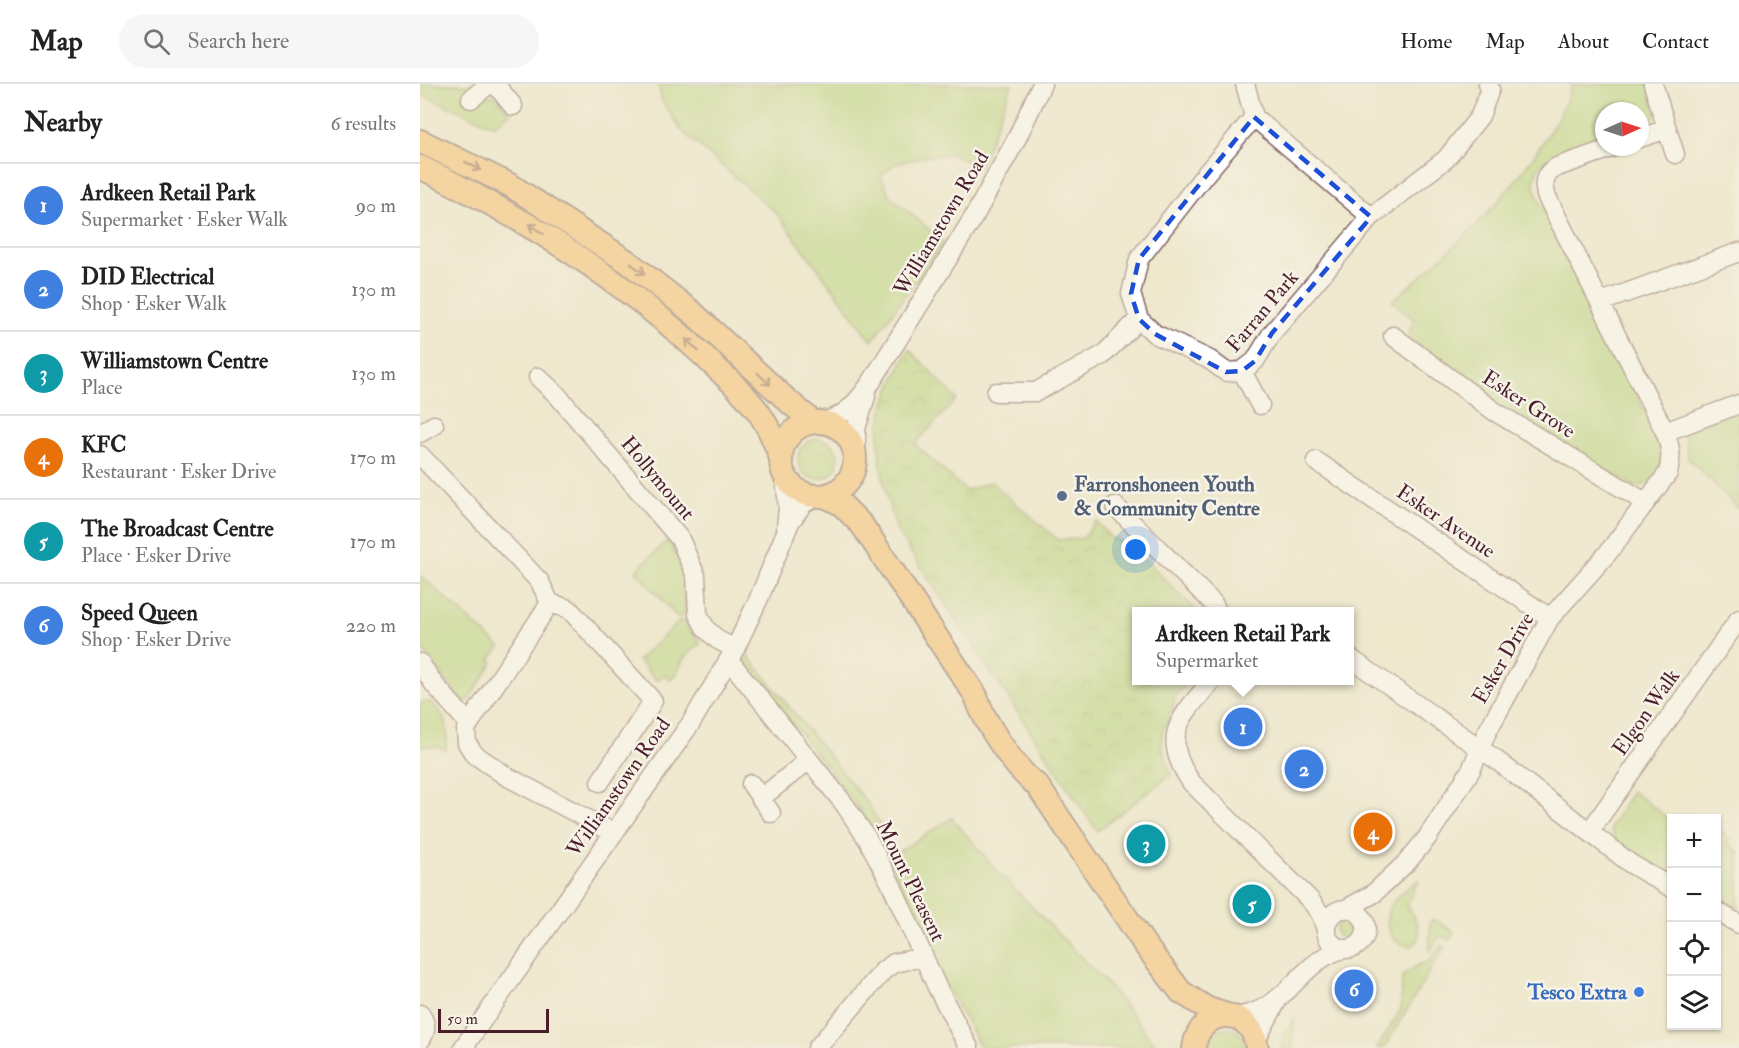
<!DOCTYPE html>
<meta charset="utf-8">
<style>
:root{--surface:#fff;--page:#f6f6f6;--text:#222;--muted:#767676;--line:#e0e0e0;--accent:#b45309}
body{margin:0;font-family:"IM FELL Double Pica",serif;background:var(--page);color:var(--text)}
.controls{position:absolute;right:18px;bottom:18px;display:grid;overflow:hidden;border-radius:0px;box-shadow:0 2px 4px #0004}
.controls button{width:54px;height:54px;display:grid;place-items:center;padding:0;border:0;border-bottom:2px solid var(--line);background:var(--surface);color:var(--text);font:30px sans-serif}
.compass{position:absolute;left:1175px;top:18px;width:54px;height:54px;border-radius:50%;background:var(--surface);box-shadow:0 2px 4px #0004;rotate:87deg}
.scale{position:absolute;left:18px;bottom:15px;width:111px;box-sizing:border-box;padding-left:6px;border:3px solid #4a1f2b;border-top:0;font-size:16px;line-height:21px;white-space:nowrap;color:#4a1f2b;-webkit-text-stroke:4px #f7f3e8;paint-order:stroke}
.you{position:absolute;left:716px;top:466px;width:21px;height:21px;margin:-15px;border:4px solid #fff;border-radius:50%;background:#1a73e8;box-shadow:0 0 0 9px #1a73e833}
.badge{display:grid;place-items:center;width:39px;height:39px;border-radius:50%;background:var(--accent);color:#fff;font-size:20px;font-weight:700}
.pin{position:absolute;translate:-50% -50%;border:3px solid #fff;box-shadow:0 2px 6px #0006}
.popup{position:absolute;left:712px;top:523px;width:222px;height:78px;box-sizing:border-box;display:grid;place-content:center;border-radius:0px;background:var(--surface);filter:drop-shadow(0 2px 4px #0005);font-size:20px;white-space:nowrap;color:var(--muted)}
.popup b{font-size:22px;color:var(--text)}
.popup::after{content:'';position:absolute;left:50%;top:100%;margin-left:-12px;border:12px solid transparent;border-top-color:var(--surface)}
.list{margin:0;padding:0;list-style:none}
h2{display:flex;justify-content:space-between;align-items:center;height:78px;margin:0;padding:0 24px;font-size:26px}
h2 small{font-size:20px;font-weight:400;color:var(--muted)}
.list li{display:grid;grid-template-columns:39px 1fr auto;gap:18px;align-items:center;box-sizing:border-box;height:84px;padding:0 24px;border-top:2px solid var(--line)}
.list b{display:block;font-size:22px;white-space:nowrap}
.list p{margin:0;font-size:20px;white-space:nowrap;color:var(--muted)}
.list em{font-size:20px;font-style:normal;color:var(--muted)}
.icon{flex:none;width:33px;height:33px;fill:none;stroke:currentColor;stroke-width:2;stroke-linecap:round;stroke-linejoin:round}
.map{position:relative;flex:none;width:1319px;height:964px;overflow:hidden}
header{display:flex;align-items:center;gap:36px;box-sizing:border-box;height:84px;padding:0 30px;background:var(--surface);border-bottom:2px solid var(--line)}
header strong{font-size:28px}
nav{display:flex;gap:33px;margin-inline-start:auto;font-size:21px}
.search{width:420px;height:54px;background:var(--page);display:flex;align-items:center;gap:15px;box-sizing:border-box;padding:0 21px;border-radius:33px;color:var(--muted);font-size:22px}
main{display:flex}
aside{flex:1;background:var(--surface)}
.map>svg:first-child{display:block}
.grass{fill:#b5d47b;stroke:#807a53;stroke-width:1.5}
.park{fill:url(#park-crowns);stroke:#807a53;stroke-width:1.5}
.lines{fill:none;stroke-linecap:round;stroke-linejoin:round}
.minor-casing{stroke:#836564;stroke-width:21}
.major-casing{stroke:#836564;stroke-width:26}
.minor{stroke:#fff;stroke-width:18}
.major{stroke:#fabe6e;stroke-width:22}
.oneway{stroke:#996749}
.marked{fill:none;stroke:#1d4ed8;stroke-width:4.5;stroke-dasharray:12 8;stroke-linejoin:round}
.service-dot{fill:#5c6f8a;stroke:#f7f3e8;stroke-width:2}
.shop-dot{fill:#3f7fe0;stroke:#f7f3e8;stroke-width:2}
.labels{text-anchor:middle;stroke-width:5;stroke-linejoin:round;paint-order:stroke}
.street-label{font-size:21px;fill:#4a1f2b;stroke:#f7f3e8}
.service-label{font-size:21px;font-weight:bold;fill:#4e5e75;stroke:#f7f3e8;text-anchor:start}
.shop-label{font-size:21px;font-weight:bold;fill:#366cbe;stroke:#f7f3e8;text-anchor:end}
</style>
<header>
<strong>Map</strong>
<div class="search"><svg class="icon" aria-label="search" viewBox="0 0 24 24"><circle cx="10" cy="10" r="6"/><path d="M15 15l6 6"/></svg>Search here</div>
<nav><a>Home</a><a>Map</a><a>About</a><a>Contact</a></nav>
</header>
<main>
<aside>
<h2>Nearby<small>6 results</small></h2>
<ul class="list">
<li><span class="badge" style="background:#3f7fe0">1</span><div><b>Ardkeen Retail Park</b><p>Supermarket · Esker Walk</p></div><em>90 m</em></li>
<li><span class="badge" style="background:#3f7fe0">2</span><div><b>DID Electrical</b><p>Shop · Esker Walk</p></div><em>130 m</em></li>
<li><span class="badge" style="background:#0f9aa8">3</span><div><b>Williamstown Centre</b><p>Place</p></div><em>130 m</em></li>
<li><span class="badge" style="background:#e8710a">4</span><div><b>KFC</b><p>Restaurant · Esker Drive</p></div><em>170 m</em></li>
<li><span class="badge" style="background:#0f9aa8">5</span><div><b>The Broadcast Centre</b><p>Place · Esker Drive</p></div><em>170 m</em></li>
<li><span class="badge" style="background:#3f7fe0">6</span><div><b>Speed Queen</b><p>Shop · Esker Drive</p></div><em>220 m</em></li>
</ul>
</aside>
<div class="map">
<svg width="1319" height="964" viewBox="0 0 1319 964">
<defs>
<pattern id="park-crowns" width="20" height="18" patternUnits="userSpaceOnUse" patternTransform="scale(1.5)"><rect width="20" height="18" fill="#b5d47b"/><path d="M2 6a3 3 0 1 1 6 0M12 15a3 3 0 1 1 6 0" fill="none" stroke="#9db66a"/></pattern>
</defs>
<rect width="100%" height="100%" fill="#f7f3e8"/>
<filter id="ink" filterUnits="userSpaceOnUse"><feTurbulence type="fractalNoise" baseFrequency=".0167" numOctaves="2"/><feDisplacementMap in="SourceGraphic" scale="12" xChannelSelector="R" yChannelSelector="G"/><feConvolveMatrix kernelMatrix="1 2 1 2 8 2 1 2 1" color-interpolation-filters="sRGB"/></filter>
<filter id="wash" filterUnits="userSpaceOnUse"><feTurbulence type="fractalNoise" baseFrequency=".008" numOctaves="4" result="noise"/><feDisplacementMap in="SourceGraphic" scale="24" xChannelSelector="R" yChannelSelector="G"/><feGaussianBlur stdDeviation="1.35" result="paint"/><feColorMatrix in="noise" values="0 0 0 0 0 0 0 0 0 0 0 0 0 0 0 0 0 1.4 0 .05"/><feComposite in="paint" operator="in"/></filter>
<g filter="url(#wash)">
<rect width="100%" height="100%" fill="#eee8cd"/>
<path class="grass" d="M0 0H56L66 12H75L90 29 74 42 0 10Z
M238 0H592L560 83 531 70 502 73 475 80 461 92 470 112 524 158 452 257 358 131 261 46 241 15Z
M1152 0H1228L1236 30 1231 40 1220 45V27H1184V58L1120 81C1114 91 1113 98 1116 109L1241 359C1244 379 1242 383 1230 399L1215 403 1094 332 990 256 988 250 994 236 972 217C1031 166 1085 121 1126 53 1137 36 1147 20 1152 0Z
M1319 326V425L1268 374 1264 346Z
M378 375a20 20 0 1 1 40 0a20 20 0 1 1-40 0Z
M248 456C264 482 268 497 265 528L258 534 216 487Z
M1 492 80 563 70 576 73 578 48 617 41 616 0 562Z
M261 536 281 559 264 574 256 591 250 596 245 590 237 597 218 576Z
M328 572 448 720 477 769 532 734 577 787 691 904 738 964H561L521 893 468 773 439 725 325 579Z
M11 618C29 635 28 643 26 666L19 663 0 662V619Z
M1212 707 1251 736V791C1235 785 1188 761 1191 742Z
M1297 744 1311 755 1308 761 1319 768V824L1297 811Z
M999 795 987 821C1027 881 954 868 969 825 974 813 990 803 999 795Z
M916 846a10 10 0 1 1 20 0a10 10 0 1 1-20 0Z
M1011 836 1017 837 1034 848 1029 856 1024 853H1019L1009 868C1011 858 1008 843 1011 836Z
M1020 862H1025L964 964H957L981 925 982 892 1000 880 1008 878Z
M875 934 872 964H861L863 952Z
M806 943C819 945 824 952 827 964H785C788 952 793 945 806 943Z"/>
<path class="park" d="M489 265 537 315 495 360 546 407 571 398 638 456 663 454 676 437 690 453 713 463 776 527 716 528V596L769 597 756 610 753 624 742 649V662L751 691 677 747 478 449C466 416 452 359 463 325 469 304 480 284 489 265Z"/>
</g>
<g filter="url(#ink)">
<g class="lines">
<defs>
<path id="minor" d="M75 0 93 22
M825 0 834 33 783 93 719 175 711 210 719 235 735 250 790 276 806 288 822 287 835 277 852 249 951 133 1026 75 1060 32 1070 5 1068 0
M51 15 69 0
M834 33 951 133
M1247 45 1255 70
M1220 54 1247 45 1233 0
M1181 218 1319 168
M973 252 1074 327 1225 418
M822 287 840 321
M118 293 138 312 260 455 276 492 278 530 286 545 298 556 315 565
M576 308H616L683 271 719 235
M402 338C426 333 439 316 452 297L555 131 597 54 622 0
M1245 348 1319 320
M0 349 14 341
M0 371 120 498 130 519 149 525 233 617 180 698
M436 373V345L446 312
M896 377 1130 534
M365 393 368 424 366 443
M695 422 793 519 798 528
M130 519 49 640 46 645 47 659 54 670 86 692 194 749
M930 574 1075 675 1211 780 1252 804
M309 576 425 721 448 756 472 802 517 903 549 964
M0 579 14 600 49 640
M792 596C761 634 739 651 771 698L891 817 901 831 905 843
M331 700 351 729
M341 714 389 676
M1170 747 1319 535
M906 845a20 20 0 1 1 40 0a20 20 0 1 1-40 0Z
M926 825 953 810 988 777 1007 754 1051 686 1067 648 1130 534 1187 470 1248 389C1252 373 1251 363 1245 348L1126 111C1123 97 1124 90 1137 83L1194 63
M1296 827 1319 840
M0 930C7 940 7 947 0 957
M813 933C867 929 878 877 923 865
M836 956 857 917
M43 964 271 639 315 565 339 514 370 438 383 420 395 413
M397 964 464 886 474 879 503 873"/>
<path id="major" d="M0 57 90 101 208 178 272 228 368 317 393 338
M0 83C103 133 201 194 285 273 302 290 322 306 336 325 348 340 354 357 361 374
M361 375a37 37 0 1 1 74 0a37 37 0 1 1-74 0Z
M405 412 421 420 442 441 556 612C564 638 595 686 617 701L725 861 761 908 788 925 810 932
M774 964C779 922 833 921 837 964"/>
</defs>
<use href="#minor" class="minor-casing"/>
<use href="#major" class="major-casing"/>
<use href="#minor" class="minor"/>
<use href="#major" class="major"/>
</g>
<defs><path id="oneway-shaft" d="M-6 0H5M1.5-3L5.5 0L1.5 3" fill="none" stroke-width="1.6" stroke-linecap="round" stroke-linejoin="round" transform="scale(1.5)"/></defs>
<g class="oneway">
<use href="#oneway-shaft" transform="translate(53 82) rotate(27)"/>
<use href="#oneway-shaft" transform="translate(116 145) rotate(-147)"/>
<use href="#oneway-shaft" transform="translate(218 185) rotate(37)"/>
<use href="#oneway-shaft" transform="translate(272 261) rotate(-137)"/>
<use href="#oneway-shaft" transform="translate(344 295) rotate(43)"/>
</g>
</g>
<path d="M0 0H1319V964H0ZM834 33 951 133 852 249 835 277 822 287 806 288 735 250 719 235 711 210 719 175Z" fill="#eee8cd" fill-opacity=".55" fill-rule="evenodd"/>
<path class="marked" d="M834 33 951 133 852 249 835 277 822 287 806 288 735 250 719 235 711 210 719 175Z"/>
<circle class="service-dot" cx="642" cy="412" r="6"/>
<circle class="shop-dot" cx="1219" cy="908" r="6"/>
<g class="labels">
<g class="street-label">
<text transform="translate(521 139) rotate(-59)" y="7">Williamstown Road</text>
<text transform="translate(842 227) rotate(-50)" y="7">Farran Park</text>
<text transform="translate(1109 320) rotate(33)" y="7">Esker Grove</text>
<text transform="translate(238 394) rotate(50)" y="7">Hollymount</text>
<text transform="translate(1026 437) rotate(34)" y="7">Esker Avenue</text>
<text transform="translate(1083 574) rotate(-60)" y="7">Esker Drive</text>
<text transform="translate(1226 628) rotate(-55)" y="7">Elgon Walk</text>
<text transform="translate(198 703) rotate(-55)" y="7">Williamstown Road</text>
<text transform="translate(491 797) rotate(64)" y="7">Mount Pleasent</text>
</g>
<g class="service-label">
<text x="654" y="407">Farronshoneen Youth<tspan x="654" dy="24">&amp; Community Centre</tspan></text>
</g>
<g class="shop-label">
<text x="1207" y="915">Tesco Extra</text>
</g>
</g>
</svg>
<div class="controls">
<button>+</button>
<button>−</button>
<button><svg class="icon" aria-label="locate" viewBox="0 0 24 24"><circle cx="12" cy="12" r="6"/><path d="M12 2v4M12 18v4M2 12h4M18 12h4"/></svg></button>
<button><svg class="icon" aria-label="layers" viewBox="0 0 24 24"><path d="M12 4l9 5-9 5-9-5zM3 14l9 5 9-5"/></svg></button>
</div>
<svg class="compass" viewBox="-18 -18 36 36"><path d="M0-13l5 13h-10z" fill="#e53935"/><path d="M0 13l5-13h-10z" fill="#767676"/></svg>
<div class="scale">50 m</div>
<div class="you"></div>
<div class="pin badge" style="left:823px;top:643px;background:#3f7fe0">1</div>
<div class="popup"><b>Ardkeen Retail Park</b>Supermarket</div>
<div class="pin badge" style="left:884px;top:685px;background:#3f7fe0">2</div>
<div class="pin badge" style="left:726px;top:760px;background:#0f9aa8">3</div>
<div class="pin badge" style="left:953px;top:748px;background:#e8710a">4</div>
<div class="pin badge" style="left:832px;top:820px;background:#0f9aa8">5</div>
<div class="pin badge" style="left:934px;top:905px;background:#3f7fe0">6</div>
</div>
</main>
